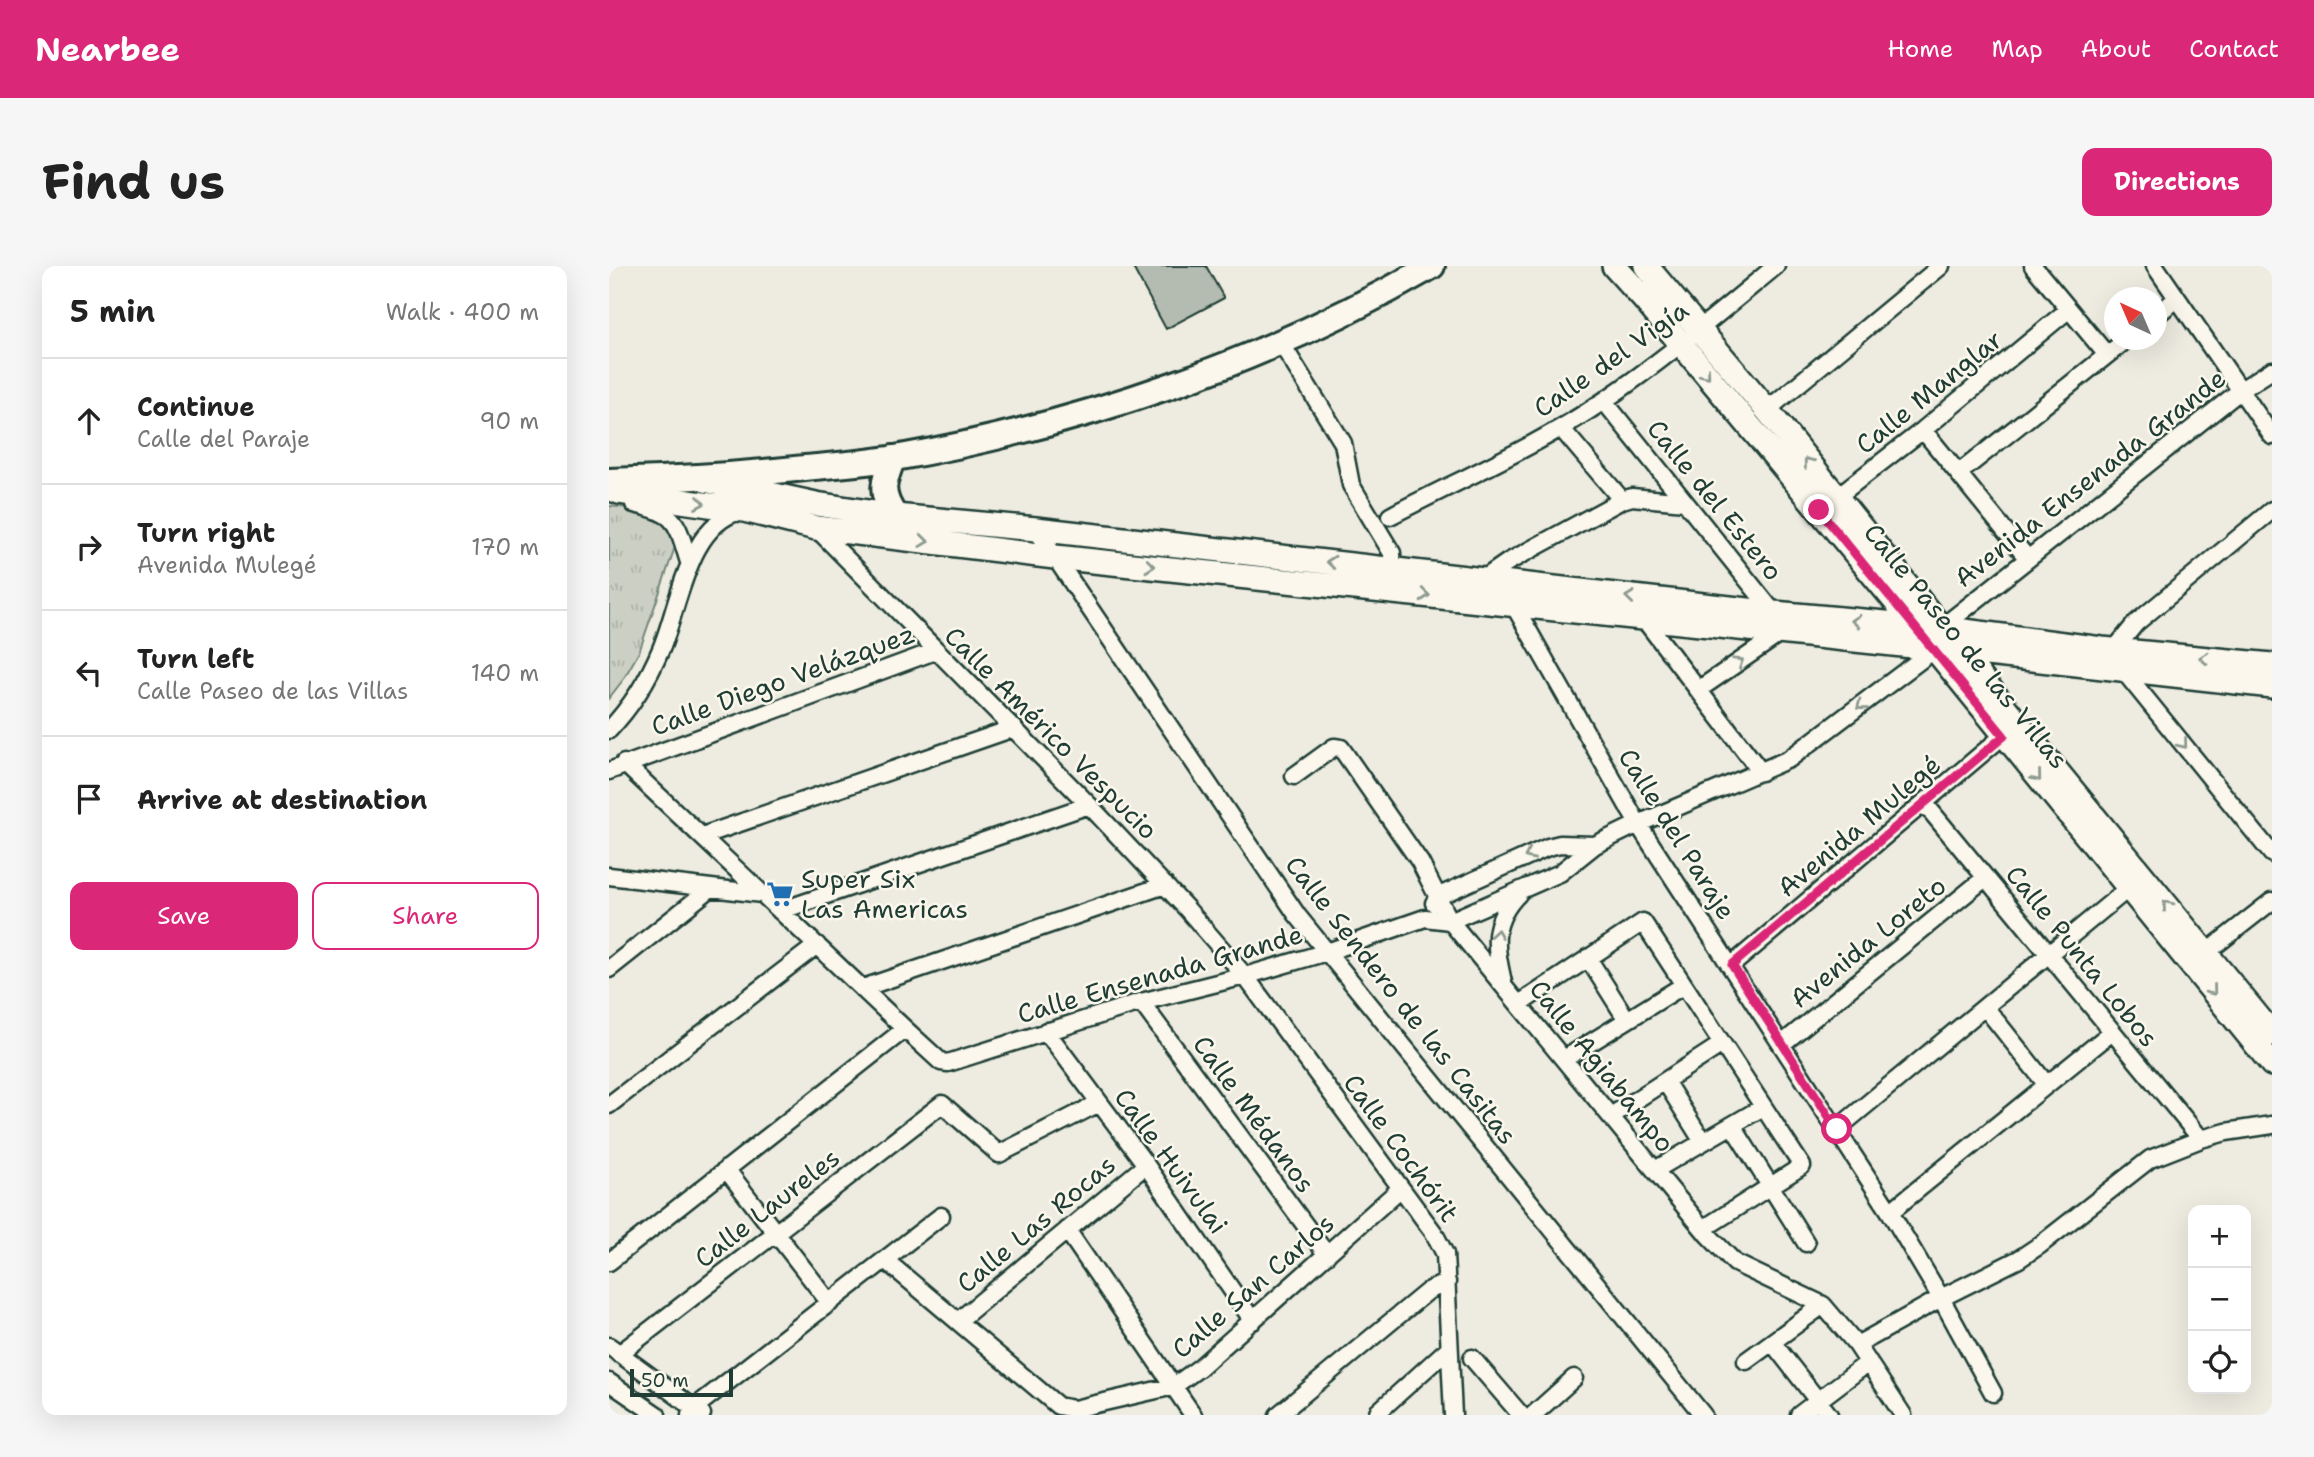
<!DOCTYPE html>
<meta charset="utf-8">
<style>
:root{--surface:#fff;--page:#f6f6f6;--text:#222;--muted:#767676;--line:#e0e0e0;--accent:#db2777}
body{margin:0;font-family:"Shantell Sans",sans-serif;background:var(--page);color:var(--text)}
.controls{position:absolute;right:21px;bottom:21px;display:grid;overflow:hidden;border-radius:14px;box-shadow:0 7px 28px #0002}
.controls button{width:63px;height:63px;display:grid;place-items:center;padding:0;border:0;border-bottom:2px solid var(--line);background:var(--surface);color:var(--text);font:35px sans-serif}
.compass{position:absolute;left:1495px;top:21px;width:63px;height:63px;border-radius:50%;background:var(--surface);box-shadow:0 7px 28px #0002;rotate:316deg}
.scale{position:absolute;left:21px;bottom:18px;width:103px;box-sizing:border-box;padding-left:7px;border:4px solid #1f3d34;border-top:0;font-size:19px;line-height:24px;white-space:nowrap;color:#1f3d34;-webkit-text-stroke:5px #fbf7ec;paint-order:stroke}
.stop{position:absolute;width:21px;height:21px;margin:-16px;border:5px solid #db2777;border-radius:50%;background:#fff}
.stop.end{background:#db2777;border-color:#fff;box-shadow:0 2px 7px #0008}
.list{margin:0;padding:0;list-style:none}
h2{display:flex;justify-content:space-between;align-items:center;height:91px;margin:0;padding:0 28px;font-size:30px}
h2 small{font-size:23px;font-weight:400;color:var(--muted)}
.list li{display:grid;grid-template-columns:46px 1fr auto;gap:21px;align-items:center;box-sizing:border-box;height:126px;padding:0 28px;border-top:2px solid var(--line)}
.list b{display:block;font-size:26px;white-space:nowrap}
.list p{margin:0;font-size:23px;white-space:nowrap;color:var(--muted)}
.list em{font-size:23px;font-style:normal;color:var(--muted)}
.actions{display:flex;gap:14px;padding:21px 28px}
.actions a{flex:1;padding:16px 0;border:2px solid var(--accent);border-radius:14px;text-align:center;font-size:24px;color:var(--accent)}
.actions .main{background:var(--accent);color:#fff}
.icon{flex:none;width:38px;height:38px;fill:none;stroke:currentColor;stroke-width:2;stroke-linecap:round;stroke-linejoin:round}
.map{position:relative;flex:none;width:1663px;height:1149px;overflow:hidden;border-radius:14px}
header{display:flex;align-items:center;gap:42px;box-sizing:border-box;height:98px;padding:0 35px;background:var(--accent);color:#fff}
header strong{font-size:33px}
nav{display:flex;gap:38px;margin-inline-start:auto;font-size:24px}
.intro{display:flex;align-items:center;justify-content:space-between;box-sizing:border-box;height:168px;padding:0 42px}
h1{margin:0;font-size:49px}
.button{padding:18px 32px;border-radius:14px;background:var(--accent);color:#fff;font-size:24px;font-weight:700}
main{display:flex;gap:42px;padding:0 42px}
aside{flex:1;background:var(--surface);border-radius:14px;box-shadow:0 7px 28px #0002}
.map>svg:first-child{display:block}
.grass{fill:url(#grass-tufts);stroke:#75867c;stroke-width:2}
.building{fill:#b4bbb0;stroke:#1f3d34;stroke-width:2}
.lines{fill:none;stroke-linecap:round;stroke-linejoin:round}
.street-casing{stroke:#1f3d34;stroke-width:21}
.secondary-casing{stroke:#1f3d34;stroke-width:28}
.primary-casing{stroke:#1f3d34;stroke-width:30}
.street{stroke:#fbf7ec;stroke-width:16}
.secondary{stroke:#fbf7ec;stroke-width:23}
.primary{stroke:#fbf7ec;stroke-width:24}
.oneway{stroke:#8d9a90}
.route{stroke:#db2777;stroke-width:9}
.labels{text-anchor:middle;stroke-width:5;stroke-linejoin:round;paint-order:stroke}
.street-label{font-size:26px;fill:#1f3d34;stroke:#fbf7ec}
.poi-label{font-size:26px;fill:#1f3d34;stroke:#fbf7ec;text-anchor:start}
</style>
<header>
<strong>Nearbee</strong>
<nav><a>Home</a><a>Map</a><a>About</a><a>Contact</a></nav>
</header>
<div class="intro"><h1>Find us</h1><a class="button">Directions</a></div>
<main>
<aside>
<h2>5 min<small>Walk · 400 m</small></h2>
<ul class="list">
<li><svg class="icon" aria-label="ahead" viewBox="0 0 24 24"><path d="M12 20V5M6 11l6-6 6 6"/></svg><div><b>Continue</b><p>Calle del Paraje</p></div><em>90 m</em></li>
<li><svg class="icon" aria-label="right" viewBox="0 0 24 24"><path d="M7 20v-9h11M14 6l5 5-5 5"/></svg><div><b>Turn right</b><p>Avenida Mulegé</p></div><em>170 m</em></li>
<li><svg class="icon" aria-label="left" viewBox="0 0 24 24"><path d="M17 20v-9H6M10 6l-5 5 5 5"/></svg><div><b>Turn left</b><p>Calle Paseo de las Villas</p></div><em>140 m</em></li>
<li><svg class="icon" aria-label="arrive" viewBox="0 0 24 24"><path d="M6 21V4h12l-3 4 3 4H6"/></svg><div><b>Arrive at destination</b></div></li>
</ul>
<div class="actions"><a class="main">Save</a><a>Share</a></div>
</aside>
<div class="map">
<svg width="1663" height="1149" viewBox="0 0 1663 1149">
<defs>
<pattern id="grass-tufts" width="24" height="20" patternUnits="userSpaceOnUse" patternTransform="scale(1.75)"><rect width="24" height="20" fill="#cbcfc4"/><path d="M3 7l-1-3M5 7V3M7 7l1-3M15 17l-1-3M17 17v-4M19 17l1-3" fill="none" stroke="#aeb3a9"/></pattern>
</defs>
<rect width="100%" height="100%" fill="#eeece1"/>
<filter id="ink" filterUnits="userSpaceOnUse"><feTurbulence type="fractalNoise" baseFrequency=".0143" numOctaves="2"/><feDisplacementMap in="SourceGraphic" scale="14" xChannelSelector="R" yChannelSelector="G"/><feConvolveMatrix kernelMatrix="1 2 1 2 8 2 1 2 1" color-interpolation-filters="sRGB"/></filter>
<g filter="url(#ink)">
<path class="grass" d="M0 240C33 243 52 245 67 278L30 386 14 414 0 432Z"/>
<path class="building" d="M523 0H597L615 32 557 63Z"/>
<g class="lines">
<defs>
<path id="street" d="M1424 0 1498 89
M1546 0 1663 170
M1548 49 1568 32
M672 77 734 177 742 219 783 287 784 314
M995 135 1165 347 1172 367 1089 424
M1158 144 1332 0
M952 162 1013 234
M1314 164 1419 293
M1350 207 1517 74
M1221 236 1314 164 1459 44
M25 238C70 248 67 256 80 296
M1663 244 1527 357 1505 384 1513 403 1663 588
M781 250C852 213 929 180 996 134 1056 93 1111 46 1167 0
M207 262 480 539 578 643 636 710 825 967 836 988 844 1149
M427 263 688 649 1094 1149
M873 314 899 296 1013 234 1023 231 1076 236
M902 334 1029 558 1281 946 1332 1032 1384 1127
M1035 353 1152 506
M1332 362 1632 124 1663 104
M0 464C23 440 39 414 52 383 70 341 79 257 132 245
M15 497 296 763 332 796 339 797 532 736 636 710 718 686 816 652 841 655 951 607 986 579 1029 558 1180 493 1326 383
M0 505 326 385
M685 510 725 481 732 482 811 596 841 655 1099 969 1126 997 1214 1039 1248 1079 1294 1149
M1316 538 1592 873
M93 570 405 462
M0 610 153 628
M825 637 830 630 939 581 951 578 986 579
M171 645 480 539
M979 692 1018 754
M1589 693 1663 635
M1123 699 1401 464
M0 703 102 622
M894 716C886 680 881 656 910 627
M254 722 556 619
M532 736 718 989
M910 738 1034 656 1193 900 1094 963
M1376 741 1438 819
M437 765 537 899 644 1055
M1173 778 1376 612
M955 793 1075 719
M1056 815 1094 876
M0 839 208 679
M1002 850 1113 778
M1123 859 1197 977
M1228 863 1527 616
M117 903 221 1037
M1046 904 1154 841
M1281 946 1503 766
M458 964 584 1149
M276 994 449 1140 465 1143 565 1120 590 1102 792 922
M0 996 296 763
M349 1055 537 899
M1163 1076 1220 1149
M1248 1079 1332 1032 1410 993 1431 979 1541 893 1592 873 1617 866 1663 859
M0 1080 93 1148
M10 1088 333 838 390 888 490 837
M863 1092 912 1149
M1137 1095 1214 1039
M0 1116 48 1149
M81 1149 85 1142 332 950
M669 1149 819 1025 838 1016
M772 1149 769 1146 840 1082
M924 1149 965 1112
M1190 1149 1260 1096"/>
<path id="secondary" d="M1005 0 1034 32 1326 383 1663 798
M1037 0 1158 144 1409 458 1663 768
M96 214 207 238 286 250 427 263 1165 347 1332 362 1493 383 1663 399
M0 222 10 226 135 244 207 262 446 291 1351 385 1663 420"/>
<path id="primary" d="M284 192C274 217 270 227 286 250
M0 215C66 213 131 209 196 202 226 199 256 197 286 192 471 159 659 95 823 0"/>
</defs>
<use href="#street" class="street-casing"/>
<use href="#secondary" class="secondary-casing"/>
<use href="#primary" class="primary-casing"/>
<use href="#street" class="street"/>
<use href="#secondary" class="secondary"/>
<use href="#primary" class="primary"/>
</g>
<defs><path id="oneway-chevron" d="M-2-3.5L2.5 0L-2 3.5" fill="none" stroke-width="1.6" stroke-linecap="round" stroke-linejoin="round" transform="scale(1.75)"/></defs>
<g class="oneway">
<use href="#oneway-chevron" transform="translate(1097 108) rotate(50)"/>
<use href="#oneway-chevron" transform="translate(1199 196) rotate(-129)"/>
<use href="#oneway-chevron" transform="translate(91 237) rotate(9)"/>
<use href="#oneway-chevron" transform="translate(315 275) rotate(7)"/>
<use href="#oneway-chevron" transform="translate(722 296) rotate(-174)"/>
<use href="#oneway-chevron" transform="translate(541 300) rotate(6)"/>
<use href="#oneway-chevron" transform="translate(816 329) rotate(6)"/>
<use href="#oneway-chevron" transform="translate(1021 331) rotate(-173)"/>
<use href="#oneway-chevron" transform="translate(1247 355) rotate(-175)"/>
<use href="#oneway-chevron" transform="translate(1595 392) rotate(-175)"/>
<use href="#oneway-chevron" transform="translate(1130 396) rotate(-34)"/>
<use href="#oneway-chevron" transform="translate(1252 440) rotate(142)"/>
<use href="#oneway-chevron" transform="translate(1574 478) rotate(51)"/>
<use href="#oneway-chevron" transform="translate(1428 511) rotate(51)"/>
<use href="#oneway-chevron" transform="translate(920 589) rotate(156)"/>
<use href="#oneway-chevron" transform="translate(1558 639) rotate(-129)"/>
<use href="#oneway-chevron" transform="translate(888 668) rotate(-81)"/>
<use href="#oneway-chevron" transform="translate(1603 725) rotate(51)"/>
</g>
</g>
<g class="lines" filter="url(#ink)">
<path class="route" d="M1210 244 1395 470 1123 699 1228 863"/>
</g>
<defs>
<symbol id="supermarket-bare" viewBox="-9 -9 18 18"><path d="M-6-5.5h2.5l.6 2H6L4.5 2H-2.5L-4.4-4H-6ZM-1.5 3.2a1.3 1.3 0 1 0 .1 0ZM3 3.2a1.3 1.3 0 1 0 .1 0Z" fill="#1f6fb2" stroke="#fbf7ec" stroke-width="2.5" paint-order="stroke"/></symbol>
</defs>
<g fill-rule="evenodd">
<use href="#supermarket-bare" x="152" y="609" width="38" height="38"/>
</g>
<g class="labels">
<g class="street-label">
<text transform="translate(1002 93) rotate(-35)" y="9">Calle del Vigía</text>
<text transform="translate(1320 126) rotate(-39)" y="9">Calle Manglar</text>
<text transform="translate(1481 212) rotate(-38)" y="9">Avenida Ensenada Grande</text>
<text transform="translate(1106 234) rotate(51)" y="9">Calle del Estero</text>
<text transform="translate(1357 380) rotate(51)" y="9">Calle Paseo de las Villas</text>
<text transform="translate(174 414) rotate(-20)" y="9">Calle Diego Velázquez</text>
<text transform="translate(442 467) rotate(45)" y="9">Calle Américo Vespucio</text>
<text transform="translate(1250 560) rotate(-40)" y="9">Avenida Mulegé</text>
<text transform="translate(1068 568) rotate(58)" y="9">Calle del Paraje</text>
<text transform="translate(1259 676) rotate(-39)" y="9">Avenida Loreto</text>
<text transform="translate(1473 690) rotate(51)" y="9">Calle Punta Lobos</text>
<text transform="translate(551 708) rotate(-16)" y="9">Calle Ensenada Grande</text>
<text transform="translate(792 734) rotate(52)" y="9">Calle Sendero de las Casitas</text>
<text transform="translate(993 800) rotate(51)" y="9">Calle Agiabampo</text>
<text transform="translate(645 848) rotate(54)" y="9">Calle Médanos</text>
<text transform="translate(792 882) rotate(54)" y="9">Calle Cochórit</text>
<text transform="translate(562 895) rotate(54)" y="9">Calle Huivulai</text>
<text transform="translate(158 942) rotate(-38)" y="9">Calle Laureles</text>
<text transform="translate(427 958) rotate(-40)" y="9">Calle Las Rocas</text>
<text transform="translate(644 1020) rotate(-41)" y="9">Calle San Carlos</text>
</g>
<g class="poi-label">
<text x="192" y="622">Super Six<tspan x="192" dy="30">Las Americas</tspan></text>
</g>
</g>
</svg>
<div class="controls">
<button>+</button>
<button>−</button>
<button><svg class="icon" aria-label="locate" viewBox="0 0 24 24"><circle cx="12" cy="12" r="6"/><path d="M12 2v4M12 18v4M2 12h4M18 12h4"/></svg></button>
</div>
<svg class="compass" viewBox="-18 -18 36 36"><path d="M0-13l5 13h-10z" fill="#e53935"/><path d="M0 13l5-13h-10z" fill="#767676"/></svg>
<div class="scale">50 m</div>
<div class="stop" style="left:1228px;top:863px"></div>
<div class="stop end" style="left:1210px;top:244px"></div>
</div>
</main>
